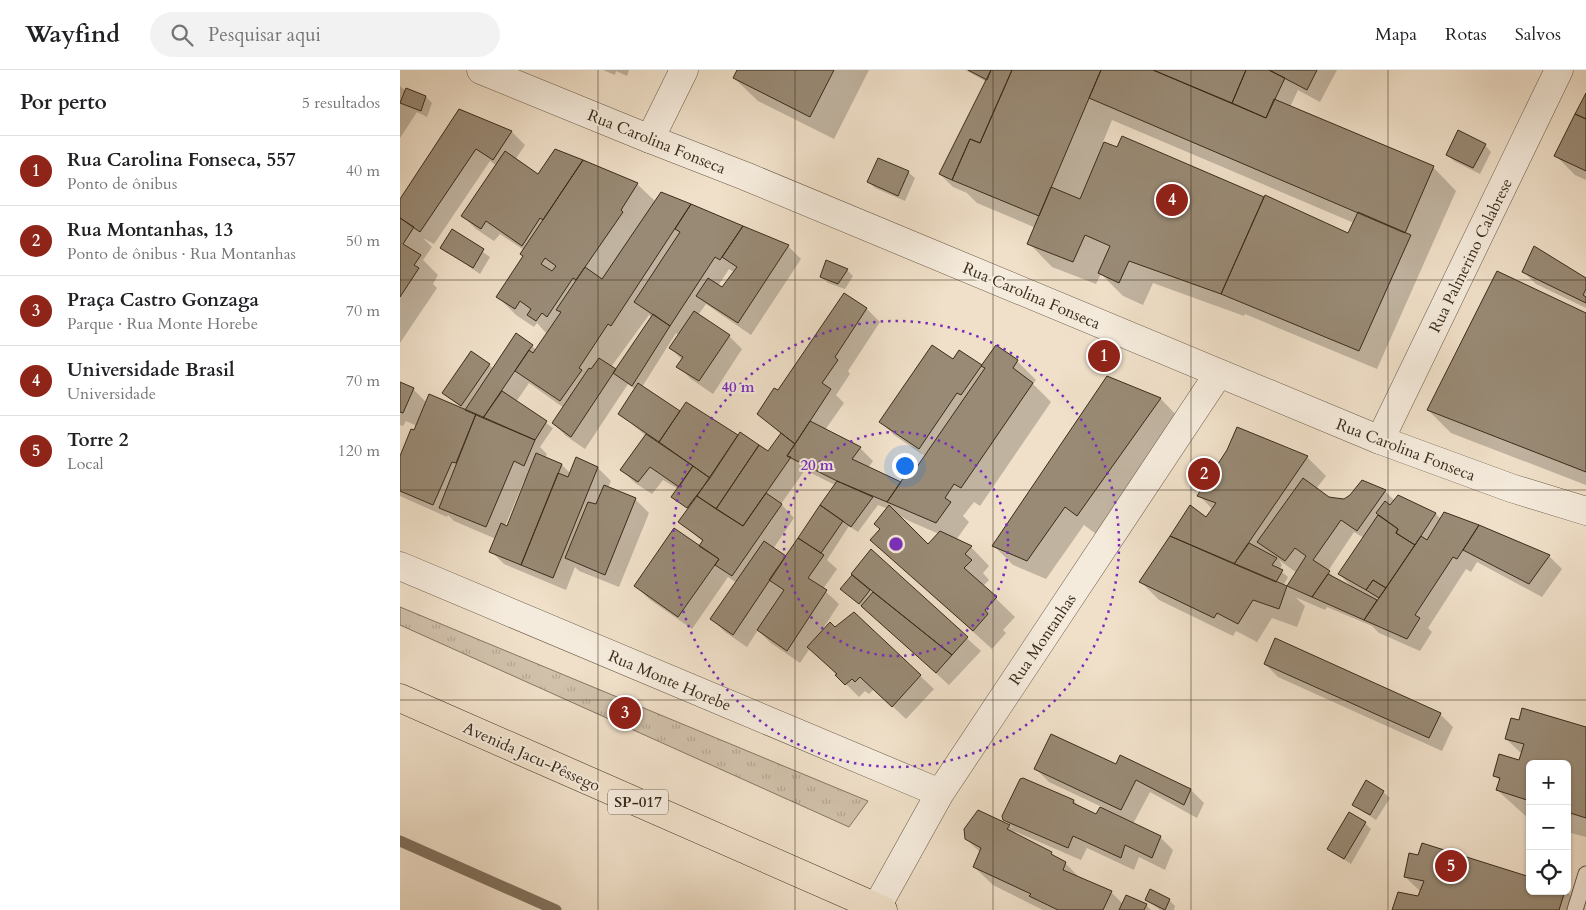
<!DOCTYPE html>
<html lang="pt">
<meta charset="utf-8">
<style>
:root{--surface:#fff;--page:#f2f2f2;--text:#202124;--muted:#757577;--line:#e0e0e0;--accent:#8f2418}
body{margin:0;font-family:Cardo,serif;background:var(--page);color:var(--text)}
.controls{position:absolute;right:15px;bottom:15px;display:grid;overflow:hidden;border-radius:8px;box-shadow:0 1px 4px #0004}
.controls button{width:45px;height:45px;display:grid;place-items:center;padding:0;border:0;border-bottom:1px solid var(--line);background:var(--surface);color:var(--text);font:25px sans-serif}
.you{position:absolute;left:504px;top:395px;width:18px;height:18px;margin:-12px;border:4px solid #fff;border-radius:50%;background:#1a73e8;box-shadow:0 0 0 8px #1a73e833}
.badge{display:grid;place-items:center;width:32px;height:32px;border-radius:50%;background:var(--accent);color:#fff;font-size:16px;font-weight:700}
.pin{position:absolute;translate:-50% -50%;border:2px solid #fff;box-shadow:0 1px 5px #0006}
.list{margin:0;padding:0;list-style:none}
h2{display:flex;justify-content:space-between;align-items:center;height:65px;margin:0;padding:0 20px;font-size:21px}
h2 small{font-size:16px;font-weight:400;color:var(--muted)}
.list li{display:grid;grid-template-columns:32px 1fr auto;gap:15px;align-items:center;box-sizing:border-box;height:70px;padding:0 20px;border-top:1px solid var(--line)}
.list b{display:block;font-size:19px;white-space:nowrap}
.list p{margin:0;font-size:16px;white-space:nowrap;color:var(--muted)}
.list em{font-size:16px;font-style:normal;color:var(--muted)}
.icon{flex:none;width:28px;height:28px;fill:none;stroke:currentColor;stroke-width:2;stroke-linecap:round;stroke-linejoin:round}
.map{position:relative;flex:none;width:1186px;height:840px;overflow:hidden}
header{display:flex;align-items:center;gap:30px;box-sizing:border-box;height:70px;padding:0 25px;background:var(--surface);border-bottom:1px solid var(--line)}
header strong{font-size:24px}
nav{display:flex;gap:28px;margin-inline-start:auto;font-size:18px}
.search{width:350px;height:45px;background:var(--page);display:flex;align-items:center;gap:12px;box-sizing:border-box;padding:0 18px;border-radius:28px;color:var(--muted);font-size:19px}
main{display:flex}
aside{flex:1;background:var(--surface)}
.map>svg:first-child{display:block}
.park{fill:url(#park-tufts);stroke:#867663}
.shadow{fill:#0003;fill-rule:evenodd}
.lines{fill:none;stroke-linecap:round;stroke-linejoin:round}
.stream{stroke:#827360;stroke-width:11}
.building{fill:#998a75;stroke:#3a2c1b;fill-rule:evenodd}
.service-casing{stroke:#685946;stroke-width:17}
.minor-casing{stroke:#685946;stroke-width:29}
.tertiary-casing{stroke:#685946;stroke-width:29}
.trunk-casing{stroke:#3a2c1b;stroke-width:29}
.service{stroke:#f5ebdc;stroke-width:15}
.minor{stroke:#f5ebdc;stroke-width:28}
.tertiary{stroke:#f5ebdc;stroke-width:28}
.trunk{stroke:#f0e0c9;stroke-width:28}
.grid{fill:none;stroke:#3a2c1b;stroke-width:1;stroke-opacity:0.55}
.ring{fill:none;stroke:#7b2cbf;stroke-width:2.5;stroke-dasharray:2.5 5}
.labels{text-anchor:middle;stroke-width:4;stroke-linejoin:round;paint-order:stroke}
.shield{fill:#f5ebdc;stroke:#726555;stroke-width:1}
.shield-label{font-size:15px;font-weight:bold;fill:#3a2c1b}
.street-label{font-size:16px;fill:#3a2c1b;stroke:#f5ebdc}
.centre{fill:#7b2cbf;stroke:#f5ebdc;stroke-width:2.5}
.ring-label{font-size:15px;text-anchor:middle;font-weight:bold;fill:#7b2cbf;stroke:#f5ebdc;stroke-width:4;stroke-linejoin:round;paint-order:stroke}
</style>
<header>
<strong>Wayfind</strong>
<div class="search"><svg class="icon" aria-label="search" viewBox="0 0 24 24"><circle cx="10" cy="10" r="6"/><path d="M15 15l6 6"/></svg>Pesquisar aqui</div>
<nav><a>Mapa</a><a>Rotas</a><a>Salvos</a></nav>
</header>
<main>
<aside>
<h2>Por perto<small>5 resultados</small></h2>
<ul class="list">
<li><span class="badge">1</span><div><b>Rua Carolina Fonseca, 557</b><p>Ponto de ônibus</p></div><em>40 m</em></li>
<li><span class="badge">2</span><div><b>Rua Montanhas, 13</b><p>Ponto de ônibus · Rua Montanhas</p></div><em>50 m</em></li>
<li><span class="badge">3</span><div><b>Praça Castro Gonzaga</b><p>Parque · Rua Monte Horebe</p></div><em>70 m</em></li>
<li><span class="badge">4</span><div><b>Universidade Brasil</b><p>Universidade</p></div><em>70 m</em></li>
<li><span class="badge">5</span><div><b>Torre 2</b><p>Local</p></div><em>120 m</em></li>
</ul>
</aside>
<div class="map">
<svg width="1186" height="840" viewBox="0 0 1186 840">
<defs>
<pattern id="park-tufts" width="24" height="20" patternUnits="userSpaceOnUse" patternTransform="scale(1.25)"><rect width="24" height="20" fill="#d1c1ab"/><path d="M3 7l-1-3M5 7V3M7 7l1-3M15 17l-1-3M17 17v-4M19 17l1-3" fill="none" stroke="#b4a693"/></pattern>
</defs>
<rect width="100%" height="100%" fill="#f0e0c9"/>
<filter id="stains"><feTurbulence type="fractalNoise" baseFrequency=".004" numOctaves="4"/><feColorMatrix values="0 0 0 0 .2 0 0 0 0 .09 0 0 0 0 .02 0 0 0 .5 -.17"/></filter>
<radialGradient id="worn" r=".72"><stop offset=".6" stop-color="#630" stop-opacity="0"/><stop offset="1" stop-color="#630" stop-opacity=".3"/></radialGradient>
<path class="park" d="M0 537 468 731 449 757 0 555Z"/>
<path class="shadow" d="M203 0H229L227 6 216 1 215 5Z
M338 0H469L434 69 358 31 334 8Z
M565 0H937L920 32 898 20 890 37 1033 97 1056 121 977 299 845 244 844 246 753 213 743 235 723 226 701 204 696 214 652 197 629 173 636 158 577 133 567 123 553 117 540 104 587 12ZM712 50 954 153 949 165 722 68 718 78 703 72Z
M0 16 6 21 26 27 32 33 27 47 17 42 0 68Z
M1186 26V110L1175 105 1156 86Z
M60 41 112 62 125 75 115 90 139 106 156 80 237 114 256 132 262 124 388 176 401 189 351 265 306 234 298 245 329 266 342 279 313 324 291 309 278 296 282 290 271 278 279 265 276 263 242 317 280 343 338 367 369 383 381 364 359 344 379 322 467 239 480 252 448 301 450 304 436 325 444 333 425 360 460 378 473 391 468 398 502 413 512 406 526 387 494 365 481 352 553 291 582 297 596 277 617 291 636 310 633 314 651 332 580 436 574 432 563 446 569 452 556 470 571 477 589 496 583 503 589 510 583 516 615 547 603 560 606 563 592 579 472 470 481 459 488 439 478 435 458 462 449 456 427 490 437 499 423 519 439 534 420 563 435 558 454 544 534 619 506 649 474 619 469 624 465 621 459 627 410 578 400 593 371 573 358 560 347 577 325 562 312 549 337 513 328 507 292 559 249 529 236 516 300 477 303 472 280 452 288 439 273 426 278 419 263 410 252 424 235 413 222 400 246 366 220 344 236 320 228 314 185 379 166 366 153 353 164 338 129 313 116 332 153 358 140 377 147 384 145 388 162 395 171 404 177 389 198 398 211 411 208 418 236 430 249 443 219 517 179 501 175 497 166 520 104 494 91 481 96 469 54 451 48 445 47 447 0 426V390L17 356 6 351 3 356 0 355V313L13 319 27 333 64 339 44 323 89 295 94 299 132 276 136 280 147 264 137 253 134 257 116 245 98 227 124 187V180L100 164 94 171 76 159 63 146 97 96 90 91 34 174 23 168 32 177 23 190 38 205 33 214 37 218 0 273V131ZM329 199 334 202 323 219 318 216ZM249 245 252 247 216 301 211 297ZM405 400 435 415 386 487 373 479 394 448 381 434ZM124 411 126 412 108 457 105 456ZM494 442 507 450 539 464 528 476Z
M1085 75 1091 82 1080 104 1054 91 1047 85Z
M508 102 515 108 505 131 475 118 469 112Z
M52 160 90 187 80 204 42 178Z
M447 200 453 206 445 219 428 213 422 207Z
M1123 201 1186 209V238L1136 214Z
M1186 245V415L1051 363 1028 340Z
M708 307 761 329 779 348 696 464 684 455 646 509 613 495 594 476Z
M907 387 926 406 916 419 929 428 944 430 985 421 995 431 1036 444 1041 449 1045 443 1149 486 1162 499 1142 527 1077 492 1071 502 1066 499 1028 558 1032 562 1020 581 979 563 972 556 927 537 925 540 895 527 905 536 897 557 872 548 857 572 836 561 833 566 759 530 740 511 813 440 799 425ZM954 462 964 468 939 504 954 519 937 511 928 501ZM879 490 897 503 887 518 883 516 888 507 879 500 882 495Z
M471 481 581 581 549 615 442 519Z
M865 594 1040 644 1053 657 1042 681 878 607Z
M1186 658V767L1167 762V694H1130V750L1097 720 1100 711 1094 705 1120 692 1122 684 1106 669Z
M716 696 791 720 804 733 797 748 750 722 733 754 760 767 773 780 765 800 739 787 734 800 687 778 681 790 614 761 621 768 665 793 682 810 711 822 723 834 746 835 751 840H643L593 815 574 797 580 782 566 769 578 742 613 758 604 749 623 709 674 731 681 739 697 746 702 737 649 712 636 699Z
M983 722 990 728 976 750 953 735Z
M965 753 971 759 951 794 928 779Z
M1019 787 1130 821H1166L1185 840H993L1019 828 1021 822 1005 807Z
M747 830H769L775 836 774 840H760Z"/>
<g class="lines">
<path class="stream" d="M0 771 156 840"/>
</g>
<path class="building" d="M337 0H434L410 47 333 8Z
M568 0H591L587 10Z
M591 0H612L580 73 570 69 552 110 539 104Z
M612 0H701L639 146 552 110 570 69 580 73Z
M701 0H753L866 48 874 29 1034 96 1005 163 689 28Z
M753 0H846L832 33Z
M846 0H869L885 8 866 48 832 33Z
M869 0H917L907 20Z
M6 18 26 26 21 41 0 33Z
M1186 23V49L1175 44Z
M59 39 112 61 93 90 76 79 20 162 0 148V129Z
M1175 44 1186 49V101L1154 86Z
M1058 60 1086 74 1073 98 1046 85Z
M722 66 864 127 821 224 729 191 719 213 698 203 710 176 685 165 673 192 627 174 651 117 680 129 704 72 717 77Z
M155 79 183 90 143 150 140 148 122 176 86 151 81 159 61 146 105 81 138 104Z
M478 88 509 101 498 126 467 112Z
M183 90 238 113 221 140 223 142 176 210 173 208 147 247 142 243 136 251 127 245 131 239 120 231 115 239 96 227 123 186 120 184ZM145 188 156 196 152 201 141 194Z
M261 122 291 134 211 256 208 254 179 298 182 300 160 331 115 301 129 280 133 283 161 242 156 240 185 197 202 209Z
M865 125 948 163 958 142 1011 165 959 281 821 224Z
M291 134 343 156 320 190 315 187 270 256 234 232 280 162 275 159Z
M0 148 14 157 3 174 21 185 14 195 19 198 0 227Z
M343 156 389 175 338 253 296 226 308 208 322 217 337 197 322 187Z
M52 159 84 179 73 198 40 178Z
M1134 176 1186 208V219L1183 225 1186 227V233L1122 202Z
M426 190 448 199 438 214 420 207Z
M1097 201 1186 243V402L1027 340Z
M444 223 467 238 435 287 438 290 422 313 431 319 395 374 357 344 374 318 378 320Z
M294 241 330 265 299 311 276 297 283 287 269 278Z
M253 244 270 256 232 316 213 303Z
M116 263 133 275 129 280 83 348 65 340Z
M532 275 553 289 559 280 582 295 561 325 557 323 519 379 479 352Z
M596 275 618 290 613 298 633 313 561 418 554 414 545 428 551 432 536 453 487 432 508 401 512 404 585 298 581 296Z
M71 281 90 294 61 336 42 323Z
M199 288 216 299 171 367 152 353 189 298 191 299Z
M707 306 761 328 677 446 665 437 627 491 592 476Z
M0 312 14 318 3 343 0 342Z
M238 313 280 341 259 372 218 344Z
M102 321 147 351 135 370 83 348Z
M29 324 76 344 56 393 52 392 33 435 0 421V386L11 359 14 360Z
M286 332 338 365 310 408 259 372Z
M76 344 135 370 124 396 114 391 86 457 39 438Z
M410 351 461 377 452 389 501 412 487 432 437 411 387 386Z
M837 357 908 386 834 494 770 466 790 435 806 447 816 433 797 426 827 380Z
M340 362 359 375 316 439 297 426Z
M381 363 395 374 387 386 391 387 343 456 316 439 359 375 368 381Z
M246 364 293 396 279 417 250 397 238 412 220 400Z
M136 383 162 394 121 495 89 482 101 453 107 456Z
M176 387 198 397 153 508 121 495 158 403 168 407Z
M293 396 310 408 287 438 271 427Z
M903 408 929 427 936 428 944 429 950 425 962 410 986 420 957 461 941 450 913 490 930 501 912 527 887 516 906 486 895 478 885 491 857 472Z
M437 411 473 427 451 457 420 435Z
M204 415 236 428 205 505 165 488 188 432 196 434Z
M366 423 382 434 332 506 315 495 319 489 299 476 303 470 278 452 297 426 343 456Z
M998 425 1036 443 1015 475 996 463 998 459 976 443 985 431 990 435Z
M420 435 443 451 421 483 398 468Z
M489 435 528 474 540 461 572 476 565 484 572 490 564 498 597 527 585 540 588 544 573 561 470 470 480 459 474 454Z
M1044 442 1079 455 1057 489 1053 487 1015 545 1020 548 1007 569 964 550 1021 466 1027 470Z
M978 445 998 459 996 463 1015 475 986 518 973 510 966 520 938 504Z
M1079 455 1150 485 1129 514 1063 480Z
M274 458 319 489 278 547 234 516Z
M770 466 887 516 879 539 853 530 838 554 817 543 814 548 739 512Z
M398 468 424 485 408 508 427 520 387 581 357 560 384 520 369 510Z
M364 471 386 486 333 565 310 549Z
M849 473 877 488 872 495 883 500 876 512 834 494Z
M471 479 568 567 552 585 451 504Z
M928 504 977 530 964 550 912 527Z
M452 505 470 520 459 534 440 519Z
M973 510 986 518 979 528 966 520Z
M473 522 552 585 536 603 461 536Z
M454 542 521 605 492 637 460 607 455 612 452 609 445 615 435 605 437 604 407 577 430 552 435 557Z
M875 568 1041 643 1029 668 864 594Z
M1122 638 1186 657V748L1167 742V694H1130V731L1096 720 1100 708 1093 706 1099 684 1119 690 1124 674 1105 669 1111 648 1119 650Z
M651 664 716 694 720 685 791 719 784 735 736 710 721 740 634 699Z
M623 708 674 730 673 733 696 744 700 737 761 766 752 788 725 775 721 788 673 766 668 778 603 750 602 746 620 709Z
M966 710 984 721 970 745 952 735Z
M578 740 610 755 607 759 652 782 651 784 666 792 663 800 712 821 703 840H658L629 826 631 824 573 797 581 778 565 769 564 759Z
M949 742 966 752 944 789 927 779Z
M1022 773 1130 807V821H1165L1159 840H992L998 822 1018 826 1024 811 1004 807 1009 783 1018 785Z
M750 819 770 829 765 840 745 830Z
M726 825 747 834 744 840H719Z"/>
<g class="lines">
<defs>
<path id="service" d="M1175 840 1186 804"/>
<path id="minor" d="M81 0 250 69
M980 370 1111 418 1186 441"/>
<path id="tertiary" d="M284 0 250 69 345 106 980 370 1159 0
M0 496 540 723
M475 840 540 723 819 303"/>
<path id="trunk" d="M0 628 483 840"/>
</defs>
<use href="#service" class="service-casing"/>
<use href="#minor" class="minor-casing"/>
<use href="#tertiary" class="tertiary-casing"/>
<use href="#trunk" class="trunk-casing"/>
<use href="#service" class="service"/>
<use href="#minor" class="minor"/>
<use href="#tertiary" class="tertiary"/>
<use href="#trunk" class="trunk"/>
</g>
<path class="grid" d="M198 0V840M395 0V840M593 0V840M791 0V840M988 0V840M0 210H1186M0 420H1186M0 630H1186"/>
<g class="ring">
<circle cx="496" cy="474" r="112"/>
<circle cx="496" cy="474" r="223"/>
</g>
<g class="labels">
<rect class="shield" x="208" y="719.5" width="60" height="25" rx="4"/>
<g class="shield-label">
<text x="238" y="737">SP-017</text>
</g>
<g class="street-label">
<text transform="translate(257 71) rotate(22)" y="6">Rua Carolina Fonseca</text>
<text transform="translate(1070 185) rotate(-64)" y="6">Rua Palmerino Calabrese</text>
<text transform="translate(632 225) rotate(23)" y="6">Rua Carolina Fonseca</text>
<text transform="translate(1006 379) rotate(21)" y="6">Rua Carolina Fonseca</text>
<text transform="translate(642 569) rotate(-56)" y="6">Rua Montanhas</text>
<text transform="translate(270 610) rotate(23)" y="6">Rua Monte Horebe</text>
<text transform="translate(132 686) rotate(24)" y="6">Avenida Jacu-Pêssego</text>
</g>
</g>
<circle cx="496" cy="474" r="8" class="centre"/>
<g class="ring-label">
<text x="338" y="322">40 m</text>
<text x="417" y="400">20 m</text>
</g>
<rect width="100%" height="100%" filter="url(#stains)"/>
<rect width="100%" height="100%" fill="url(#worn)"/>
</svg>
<div class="controls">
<button>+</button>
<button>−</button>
<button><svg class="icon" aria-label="locate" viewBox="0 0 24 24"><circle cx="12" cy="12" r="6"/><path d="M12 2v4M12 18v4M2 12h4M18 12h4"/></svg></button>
</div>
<div class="you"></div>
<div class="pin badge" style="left:704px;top:286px">1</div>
<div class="pin badge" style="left:804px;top:404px">2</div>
<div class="pin badge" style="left:225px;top:643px">3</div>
<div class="pin badge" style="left:772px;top:130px">4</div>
<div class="pin badge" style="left:1051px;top:796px">5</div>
</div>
</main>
